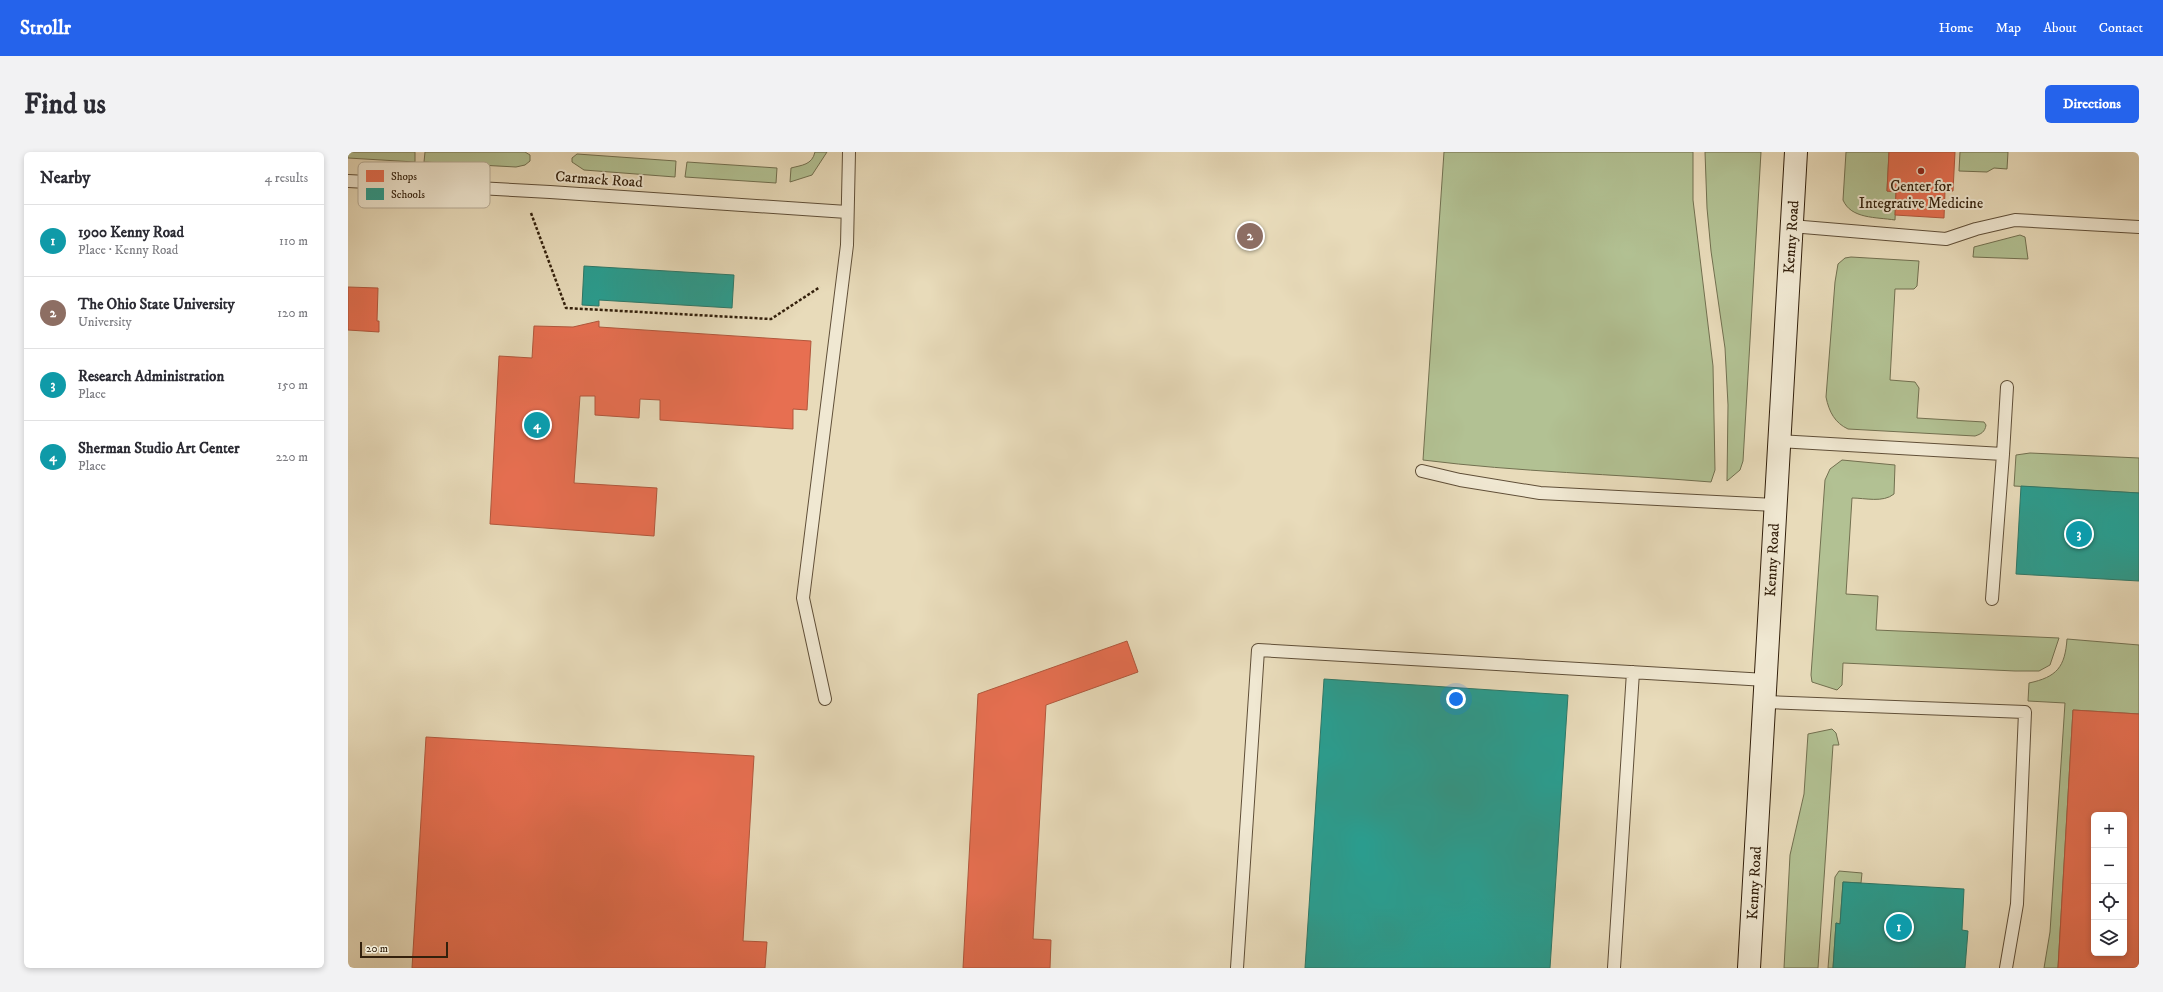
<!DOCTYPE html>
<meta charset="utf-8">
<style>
:root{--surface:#fff;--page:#f2f2f3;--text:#2b2b33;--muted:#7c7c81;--line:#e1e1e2;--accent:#2563eb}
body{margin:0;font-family:"IM FELL DW Pica",serif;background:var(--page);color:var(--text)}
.controls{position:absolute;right:12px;bottom:12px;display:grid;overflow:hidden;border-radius:6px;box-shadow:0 2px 6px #0003}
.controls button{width:36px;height:36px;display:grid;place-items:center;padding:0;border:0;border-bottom:1px solid var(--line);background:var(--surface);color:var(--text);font:20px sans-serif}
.scale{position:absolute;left:12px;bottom:10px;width:88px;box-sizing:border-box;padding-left:4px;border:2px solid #33200c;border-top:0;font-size:11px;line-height:14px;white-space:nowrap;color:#33200c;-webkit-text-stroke:3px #f0e8d2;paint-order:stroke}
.you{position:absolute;left:1108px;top:547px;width:14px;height:14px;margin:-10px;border:3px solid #fff;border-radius:50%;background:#1a73e8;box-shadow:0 0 0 6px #1a73e833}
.badge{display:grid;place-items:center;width:26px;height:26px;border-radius:50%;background:var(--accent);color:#fff;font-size:13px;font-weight:700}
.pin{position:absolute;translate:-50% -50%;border:2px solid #fff;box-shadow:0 1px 4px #0006}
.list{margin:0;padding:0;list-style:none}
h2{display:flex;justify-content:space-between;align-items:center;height:52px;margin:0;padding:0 16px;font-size:17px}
h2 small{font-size:13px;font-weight:400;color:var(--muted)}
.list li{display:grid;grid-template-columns:26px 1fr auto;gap:12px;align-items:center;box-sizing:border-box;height:72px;padding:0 16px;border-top:1px solid var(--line)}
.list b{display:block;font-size:15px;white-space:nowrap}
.list p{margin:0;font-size:13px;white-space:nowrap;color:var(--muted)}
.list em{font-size:13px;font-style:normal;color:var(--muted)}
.icon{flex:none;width:22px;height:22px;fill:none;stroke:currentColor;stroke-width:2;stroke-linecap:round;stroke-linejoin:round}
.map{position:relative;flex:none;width:1791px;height:816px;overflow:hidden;border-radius:6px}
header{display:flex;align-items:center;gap:24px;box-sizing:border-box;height:56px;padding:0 20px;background:var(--accent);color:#fff}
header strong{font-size:19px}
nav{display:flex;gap:22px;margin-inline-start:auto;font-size:14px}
.intro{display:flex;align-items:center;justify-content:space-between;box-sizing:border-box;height:96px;padding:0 24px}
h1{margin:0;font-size:28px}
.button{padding:10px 18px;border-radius:6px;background:var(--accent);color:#fff;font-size:14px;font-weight:700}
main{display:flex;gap:24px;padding:0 24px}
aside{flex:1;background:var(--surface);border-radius:6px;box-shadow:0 2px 6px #0003}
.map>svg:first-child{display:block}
.green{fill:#b2c193;stroke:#727050}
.shops{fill:#e76f51;stroke:#b1573c;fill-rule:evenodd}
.schools{fill:#2a9d8f;stroke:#2d7868}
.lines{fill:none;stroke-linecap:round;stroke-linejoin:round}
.lane-casing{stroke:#604f38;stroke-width:14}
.secondary-casing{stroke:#33200c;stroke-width:24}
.path{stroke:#33200c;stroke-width:2.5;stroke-dasharray:3 2;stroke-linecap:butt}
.lane{stroke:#f0e8d2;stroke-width:12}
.secondary{stroke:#f0e8d2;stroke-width:22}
.poi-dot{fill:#8f2418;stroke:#f0e8d2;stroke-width:1.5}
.labels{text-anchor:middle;stroke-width:4;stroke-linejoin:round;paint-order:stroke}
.street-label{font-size:15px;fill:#33200c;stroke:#f0e8d2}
.poi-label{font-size:15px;fill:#33200c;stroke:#f0e8d2}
.key{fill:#f0e8d2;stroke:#b7ac97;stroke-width:1}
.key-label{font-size:11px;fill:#33200c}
</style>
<header>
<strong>Strollr</strong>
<nav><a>Home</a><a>Map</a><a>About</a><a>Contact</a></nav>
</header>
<div class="intro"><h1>Find us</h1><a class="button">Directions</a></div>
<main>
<aside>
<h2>Nearby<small>4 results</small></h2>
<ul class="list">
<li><span class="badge" style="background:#0f9aa8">1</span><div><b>1900 Kenny Road</b><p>Place · Kenny Road</p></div><em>110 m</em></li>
<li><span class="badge" style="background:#8d6e63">2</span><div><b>The Ohio State University</b><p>University</p></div><em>120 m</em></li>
<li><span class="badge" style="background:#0f9aa8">3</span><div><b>Research Administration</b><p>Place</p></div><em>150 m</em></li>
<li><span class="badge" style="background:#0f9aa8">4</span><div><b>Sherman Studio Art Center</b><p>Place</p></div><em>220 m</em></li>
</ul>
</aside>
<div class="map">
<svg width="1791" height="816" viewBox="0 0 1791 816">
<rect width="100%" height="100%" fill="#e8dbba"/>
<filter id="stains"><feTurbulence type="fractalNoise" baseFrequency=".005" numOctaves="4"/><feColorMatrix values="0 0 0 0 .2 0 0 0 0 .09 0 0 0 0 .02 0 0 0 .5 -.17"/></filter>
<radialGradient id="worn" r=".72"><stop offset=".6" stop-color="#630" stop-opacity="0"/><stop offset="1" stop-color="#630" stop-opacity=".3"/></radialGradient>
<path class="green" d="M0 0H67V10L0 6Z
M77 0H177L182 3V9L177 13 168 15 76 10Z
M467 0H479L464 23 442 30 443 16C454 13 464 13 467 0Z
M1096 0H1345V48L1365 214 1367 318 1363 330C1267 322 1170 320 1075 308Z
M1357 0H1413L1395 309 1392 318 1379 329 1380 253 1377 196 1363 99 1359 56Z
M1498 0H1541L1539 39 1548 40 1547 68C1528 65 1503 67 1495 48Z
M1612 0H1660L1659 17 1646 16 1639 20 1611 19Z
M229 2 328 9 327 25 236 18 224 10V6Z
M339 10 429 16 428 31 337 25Z
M1672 83 1677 85 1680 107 1625 105 1626 95Z
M1503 105 1571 109 1569 134 1566 137H1547L1542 228 1567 230 1571 236 1569 266 1636 270 1638 273C1637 280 1633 282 1627 284L1500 277C1487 271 1481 260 1478 245L1487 130 1490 112 1497 106Z
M1682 301 1791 306V341L1666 334 1668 303Z
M1494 308 1547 313 1546 342C1535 351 1517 346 1504 346L1498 442 1530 444 1528 478 1711 486 1702 513 1691 519H1667L1495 511 1494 533 1489 538 1464 530 1463 523 1477 328 1482 317Z
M1719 487 1791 493V562L1725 558 1710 816H1696L1702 780 1717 551 1680 549 1681 531C1709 525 1717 515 1719 487Z
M1484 577 1488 581 1491 593H1485L1470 816H1436L1442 703 1456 642 1460 582Z
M1491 719 1514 721 1513 731 1495 730 1492 772 1488 771 1485 816H1480L1487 725Z"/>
<path class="shops" d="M1541 0H1607L1605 39H1597L1596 66 1547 63 1548 40 1539 39Z
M0 135 30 136 29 169H31V180L0 178Z
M251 169V175L463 189 459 258 445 257V277L312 268V248L292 247 291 266 247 263V244H232L226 331 309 336 306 384 142 372 151 204 184 206 186 174 225 175Z
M779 489 790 520 698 553 685 787 703 788 702 816H615L630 542Z
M1725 558 1791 562V816H1710ZM1746 663H1776V801H1746Z
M78 585 406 604 395 789 419 790 417 816H64Z"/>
<path class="schools" d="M236 114 386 123 384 156 251 148V154L234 153Z
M1673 334 1791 341V429L1668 422Z
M976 527 1220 543 1202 816H957Z
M1495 730 1616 737 1614 778 1620 779 1617 816H1485L1488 771 1492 772Z"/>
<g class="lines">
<defs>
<path id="lane" d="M0 29 202 40 499 60
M1443 74 1598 87 1628 77 1667 68 1791 75
M1430 289 1655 302 1659 235
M1074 319 1112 328 1192 341 1427 353
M1644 447 1655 302
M477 547 455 446 499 93 501 0
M1416 550 1677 560 1669 752 1658 816
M889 816 910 498 1418 528
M1266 816 1285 520"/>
<path id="secondary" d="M1401 816 1448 0"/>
</defs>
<use href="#lane" class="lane-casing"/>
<use href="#secondary" class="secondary-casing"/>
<path class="path" d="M183 61 218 156 423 167 472 135"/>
<use href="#lane" class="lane"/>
<use href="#secondary" class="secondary"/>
</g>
<circle class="poi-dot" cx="1573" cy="19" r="4"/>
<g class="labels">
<g class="street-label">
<text transform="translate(251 27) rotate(4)" y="5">Carmack Road</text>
<text transform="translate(1443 85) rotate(-86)" y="5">Kenny Road</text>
<text transform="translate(1424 408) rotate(-87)" y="5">Kenny Road</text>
<text transform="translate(1406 731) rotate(-87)" y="5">Kenny Road</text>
</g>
<g class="poi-label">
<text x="1573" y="39">Center for<tspan x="1573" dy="17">Integrative Medicine</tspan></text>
</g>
</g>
<rect x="10" y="10" width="132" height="46" rx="6" class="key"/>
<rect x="18" y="18" width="18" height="12" fill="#e76f51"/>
<rect x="18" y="36" width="18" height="12" fill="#2a9d8f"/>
<g class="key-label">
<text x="43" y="28">Shops</text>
<text x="43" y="46">Schools</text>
</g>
<rect width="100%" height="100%" filter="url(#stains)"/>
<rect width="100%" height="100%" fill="url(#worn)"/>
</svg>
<div class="controls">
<button>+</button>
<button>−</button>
<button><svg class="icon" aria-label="locate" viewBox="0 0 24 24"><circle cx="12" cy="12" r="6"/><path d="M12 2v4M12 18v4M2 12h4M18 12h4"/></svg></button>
<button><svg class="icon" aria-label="layers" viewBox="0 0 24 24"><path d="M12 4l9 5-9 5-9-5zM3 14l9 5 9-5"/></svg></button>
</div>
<div class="scale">20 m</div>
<div class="you"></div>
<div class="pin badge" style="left:1551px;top:775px;background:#0f9aa8">1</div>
<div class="pin badge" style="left:902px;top:84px;background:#8d6e63">2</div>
<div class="pin badge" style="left:1731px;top:382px;background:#0f9aa8">3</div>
<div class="pin badge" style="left:189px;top:273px;background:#0f9aa8">4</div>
</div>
</main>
